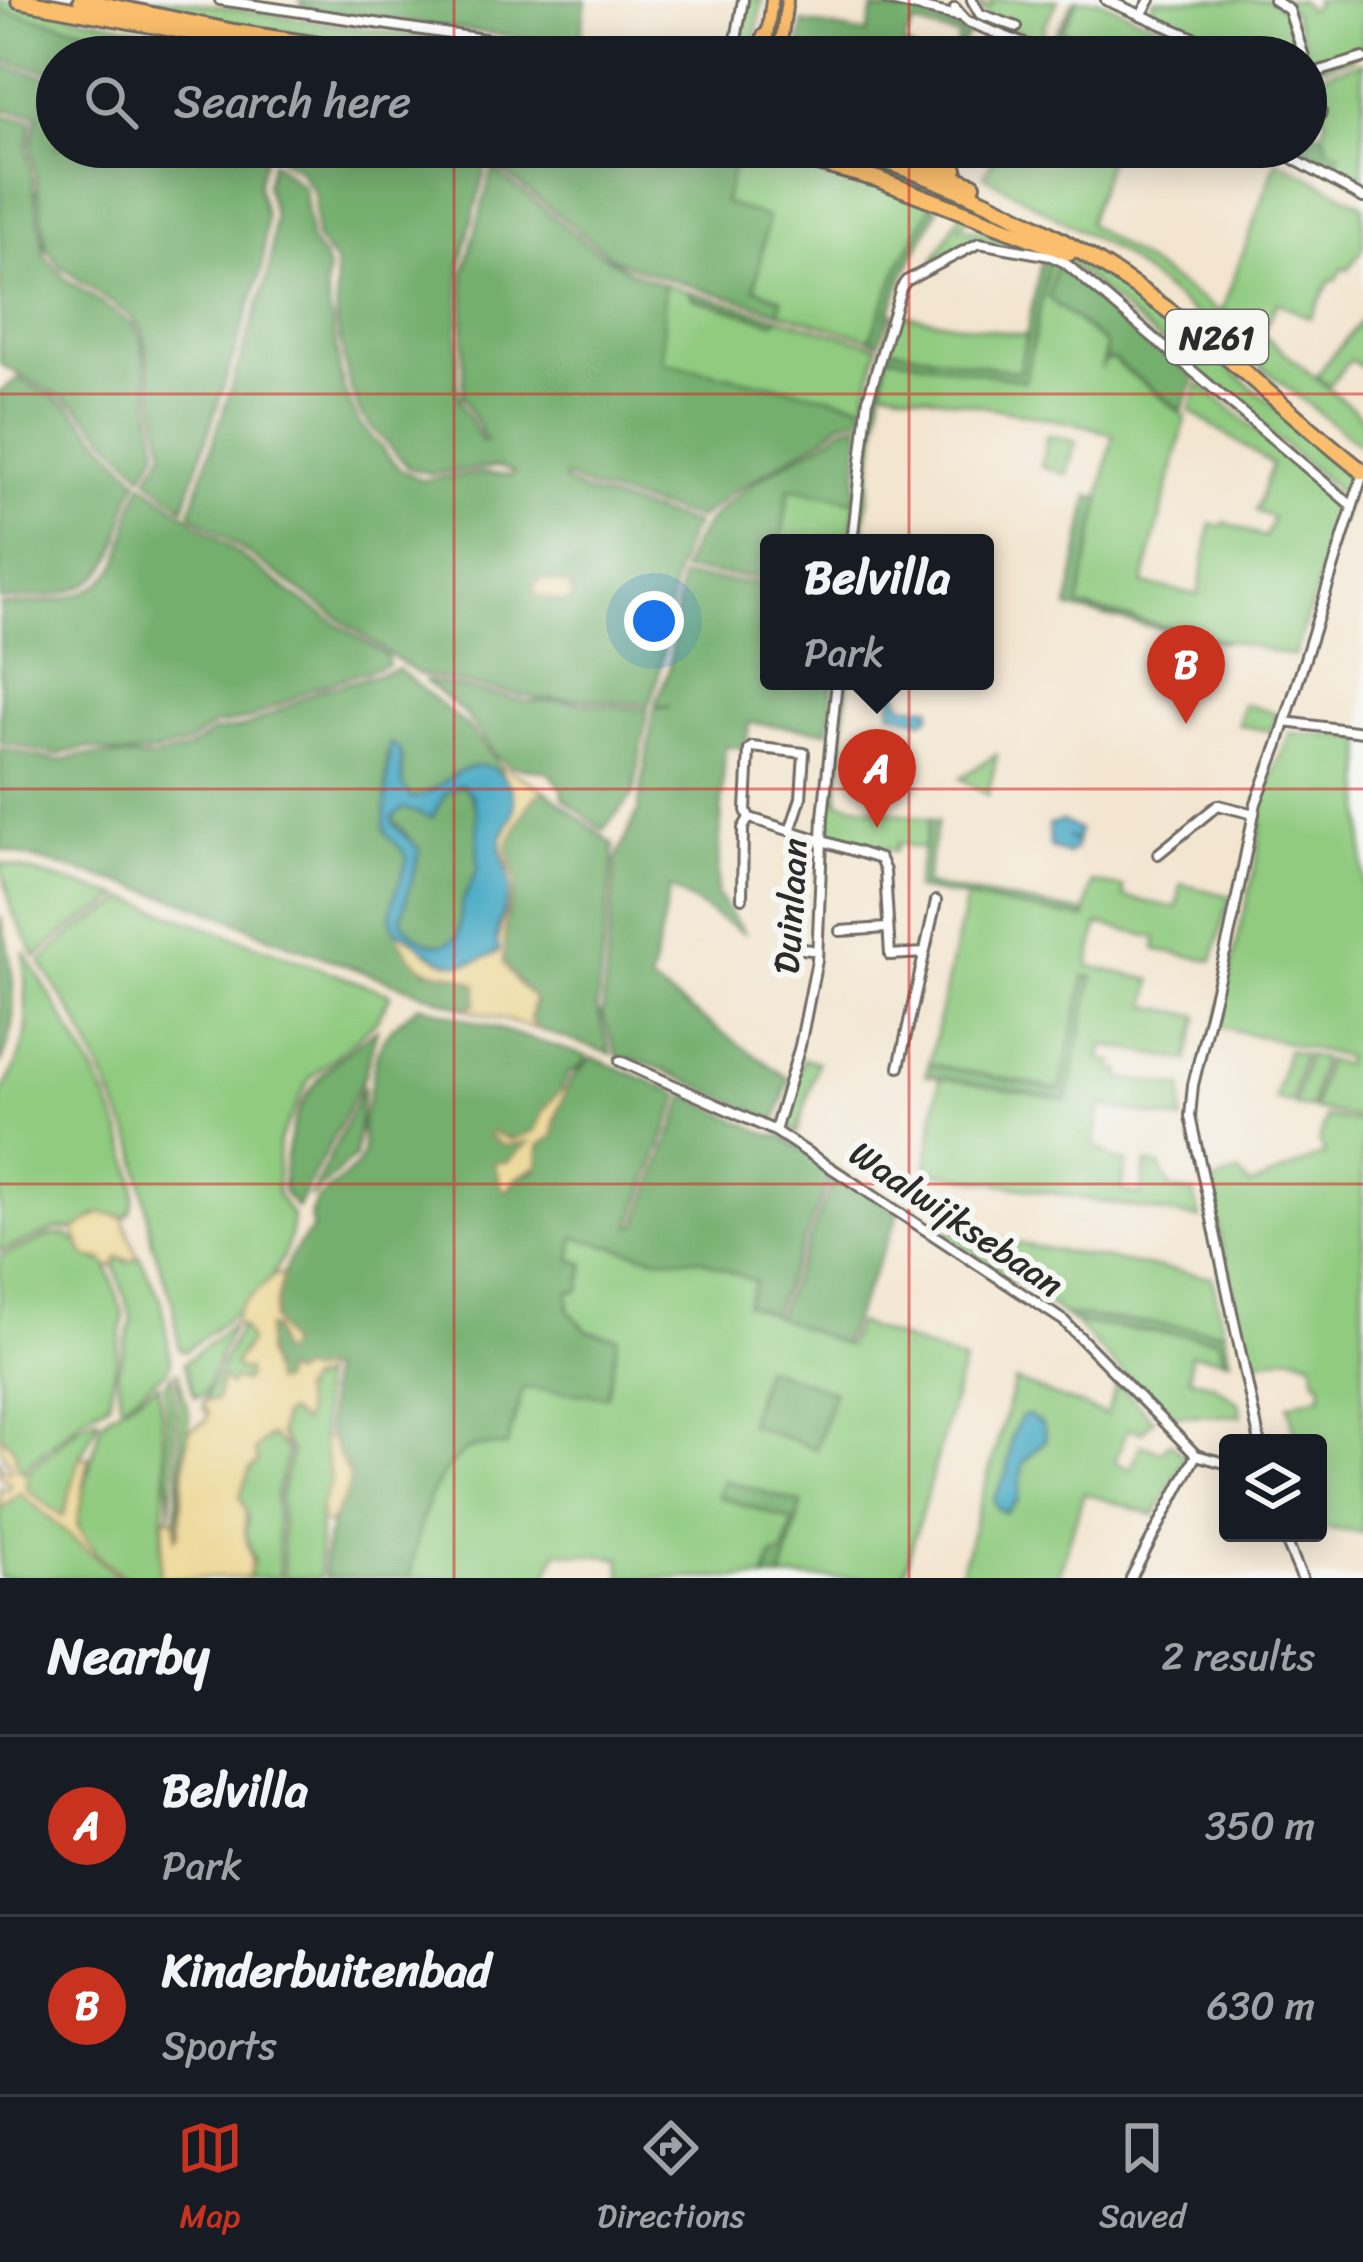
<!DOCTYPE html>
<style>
:root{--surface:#171b24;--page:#242831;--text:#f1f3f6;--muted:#9ea1a6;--line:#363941;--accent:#c8321e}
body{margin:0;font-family:Sriracha,sans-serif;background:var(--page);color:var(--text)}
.controls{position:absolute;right:36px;bottom:36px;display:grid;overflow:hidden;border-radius:12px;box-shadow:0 6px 30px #0003}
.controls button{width:108px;height:108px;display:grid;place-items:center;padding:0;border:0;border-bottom:3px solid var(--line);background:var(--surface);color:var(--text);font:60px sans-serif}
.you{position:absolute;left:654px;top:621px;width:42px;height:42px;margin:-30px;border:9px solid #fff;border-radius:50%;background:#1a73e8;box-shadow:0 0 0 18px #1a73e833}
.badge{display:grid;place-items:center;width:78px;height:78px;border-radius:50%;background:var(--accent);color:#fff;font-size:39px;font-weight:700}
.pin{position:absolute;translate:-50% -99px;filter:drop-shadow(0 3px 6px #0008)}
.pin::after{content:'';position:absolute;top:63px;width:42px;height:36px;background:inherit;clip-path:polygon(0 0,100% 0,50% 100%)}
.popup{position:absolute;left:760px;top:534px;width:234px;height:156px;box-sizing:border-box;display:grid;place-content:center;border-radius:12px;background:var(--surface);filter:drop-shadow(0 3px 9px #0005);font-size:39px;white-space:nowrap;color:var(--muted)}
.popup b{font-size:45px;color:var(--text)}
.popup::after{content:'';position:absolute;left:50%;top:100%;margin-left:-24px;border:24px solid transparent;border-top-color:var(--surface)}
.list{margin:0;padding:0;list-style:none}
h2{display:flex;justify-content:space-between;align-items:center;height:156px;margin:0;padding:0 48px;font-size:51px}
h2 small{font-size:39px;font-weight:400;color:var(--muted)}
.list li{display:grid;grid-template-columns:78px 1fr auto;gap:36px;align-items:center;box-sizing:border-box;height:180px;padding:0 48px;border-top:3px solid var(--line)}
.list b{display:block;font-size:45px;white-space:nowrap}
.list p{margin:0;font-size:39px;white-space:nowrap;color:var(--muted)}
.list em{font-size:39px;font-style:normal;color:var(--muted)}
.icon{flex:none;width:66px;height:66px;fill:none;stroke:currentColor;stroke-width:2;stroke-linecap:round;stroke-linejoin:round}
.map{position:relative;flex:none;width:1363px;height:1578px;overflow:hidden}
.search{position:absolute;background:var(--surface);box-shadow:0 6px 30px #0003;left:36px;right:36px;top:36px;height:132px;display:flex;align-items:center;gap:30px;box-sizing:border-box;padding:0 42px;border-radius:66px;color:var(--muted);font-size:45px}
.sheet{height:516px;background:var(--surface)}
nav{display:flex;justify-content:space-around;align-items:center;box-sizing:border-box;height:168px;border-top:3px solid var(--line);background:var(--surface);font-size:33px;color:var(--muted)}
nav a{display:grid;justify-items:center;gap:6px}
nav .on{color:var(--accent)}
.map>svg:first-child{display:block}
.green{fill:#90cb80;stroke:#5e7b56;stroke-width:3;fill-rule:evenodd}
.forest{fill:#74af6e;stroke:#506d4c;stroke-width:3}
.sand{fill:#eeda9e;stroke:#8c8264;stroke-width:3}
.water{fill:#45a9c5;stroke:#386a78;stroke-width:3;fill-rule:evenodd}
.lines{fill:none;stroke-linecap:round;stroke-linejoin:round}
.ferry{stroke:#355d69;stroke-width:3;stroke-dasharray:15 12;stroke-linecap:butt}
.minor-casing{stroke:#716c64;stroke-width:14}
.major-casing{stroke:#716c64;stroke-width:16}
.highway-casing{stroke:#716c64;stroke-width:20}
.minor{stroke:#fff;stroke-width:8}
.major{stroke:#fabe6d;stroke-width:10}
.highway{stroke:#fabe6d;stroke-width:14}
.grid{fill:none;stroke:#d62828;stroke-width:3;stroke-opacity:0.55}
.labels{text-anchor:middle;stroke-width:12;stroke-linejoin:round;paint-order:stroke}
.shield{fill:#f6f6f2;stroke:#686867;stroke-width:3}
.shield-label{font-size:33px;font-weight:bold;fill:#2b2b2b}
.street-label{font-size:36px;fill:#2b2b2b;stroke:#f6f6f2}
</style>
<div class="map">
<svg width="1363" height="1578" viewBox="0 0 1363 1578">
<rect width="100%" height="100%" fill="#f6f6f2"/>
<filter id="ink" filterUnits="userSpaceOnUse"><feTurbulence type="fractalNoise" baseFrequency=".00833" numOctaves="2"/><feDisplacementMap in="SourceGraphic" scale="24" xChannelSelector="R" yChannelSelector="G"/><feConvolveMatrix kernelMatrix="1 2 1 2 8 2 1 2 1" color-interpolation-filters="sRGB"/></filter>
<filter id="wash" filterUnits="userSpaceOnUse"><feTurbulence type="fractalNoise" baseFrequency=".004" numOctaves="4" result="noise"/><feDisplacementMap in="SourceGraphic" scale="48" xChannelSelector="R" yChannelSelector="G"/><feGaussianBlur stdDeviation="2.7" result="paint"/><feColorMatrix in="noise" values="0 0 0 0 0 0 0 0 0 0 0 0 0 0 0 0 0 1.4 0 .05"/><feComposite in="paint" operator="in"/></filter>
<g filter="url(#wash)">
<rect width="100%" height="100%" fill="#f3e5cf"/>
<path class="green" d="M0 0 276 57H212L0 10Z
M110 0H177L547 57H447L233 25Z
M746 0H762L752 57H735Z
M974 0 987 7 992 5 991 0H1058L1045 24 1043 41C1020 32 986 24 974 0Z
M1078 0H1099L1227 57H1125L1062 30Z
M1154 0H1269L1287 12 1301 57H1257L1179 25 1192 34 1171 25 1173 22 1168 20 1167 24 1148 16Z
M1280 0H1300L1308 10 1317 4 1315 0H1363V51L1352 55 1353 58 1324 67 1322 64 1312 70 1293 12Z
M910 8C952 19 992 35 1033 51L1037 57 908 12Z
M1363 62V186L1331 168 1340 154 1325 147 1322 134 1326 121 1314 81 1316 76Z
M767 147C845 147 893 170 964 197L960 204Z
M1001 147H1078L1109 158 1088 224 1221 313 1277 160 1363 205V248L1348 270 1343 268 1336 280 1331 279 1310 318 1277 302 1262 334 1363 417V448L1120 254 984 175Z
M737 152 761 153 844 173 932 204 899 266 870 339 779 312 782 300 755 290 767 219 724 204Z
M968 200C1115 267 1234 371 1355 475L1347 498 1060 256 974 240 933 262ZM977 208 1049 246 960 227Z
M1050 259 1057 261 1048 298 1106 345 1101 370 1105 361 1112 359 1186 417 1143 584 1198 595 1211 523 1223 527 1225 522 1265 538 1273 518 1256 511 1272 464 1190 411 1199 383 1345 504 1294 656 1077 606 1113 435 1088 426 880 387 887 355 1025 380Z
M664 284 688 291 693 299 773 322 781 318 878 346 864 404 662 362Z
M894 313 1027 336 1019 372 884 347Z
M1363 318V368L1350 360 1329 386 1316 376Z
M1047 435 1076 441 1067 474 1041 466Z
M790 487 855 501 851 543H781Z
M1243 704 1277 713 1271 731 1238 725Z
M1290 733 1363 738V1119L1314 1109 1326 1060 1344 1065 1346 1057 1217 1026 1257 859 1263 799Z
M997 755 988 795 960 778 994 756Z
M829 800 930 819 923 849 898 843 896 851 825 837Z
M0 863 108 893 122 897 68 930 36 957 13 913Z
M1092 883 1123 887 1124 897 1177 908 1181 884 1230 896 1213 961 1155 949 1157 938 1098 924 1089 966 1152 980 1148 1006 1199 1016 1188 1061 1103 1045 1101 1059 1114 1062 1113 1069 1121 1071 1120 1078 1183 1087 1182 1121 1101 1106 1094 1144 1113 1159 1127 1162 1121 1191 1141 1195 1146 1163 1160 1166 1172 1189 1194 1193 1200 1219 926 1171 940 1077 1067 1100 1085 976 1060 1090 929 1064 966 898 1084 918Z
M128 899 391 994 377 1020 309 1080 279 1141 277 1194 293 1217C288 1284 234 1313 185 1351L179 1348 173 1302 152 1242 136 1149 78 1022 40 962 72 933Z
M24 951C50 997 165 1171 127 1216L96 1214 79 1229H56L0 1252V1096L17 1064 27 1030Z
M1287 1050 1303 1054 1292 1103 1275 1100Z
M1307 1055 1322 1059 1311 1108 1295 1106Z
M803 1059 818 1062 797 1133 783 1123Z
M1326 1117 1363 1122V1533L1318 1527V1443H1296L1289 1404 1322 1395 1321 1381 1316 1380 1312 1360 1291 1355 1249 1363 1209 1185 1238 1172 1250 1186 1325 1154 1319 1142Z
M939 1230 1212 1277 1224 1331 1064 1315Z
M52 1235H67L79 1244 85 1257 106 1263 124 1316 109 1402 87 1415 22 1470 17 1468 15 1450 0 1434V1257Z
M575 1237 657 1258H699L756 1282 747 1304 847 1346 857 1323 964 1362 903 1578H781L802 1503 724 1480 719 1497 793 1521 783 1555 772 1556 765 1578H621V1558L557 1552 546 1578H410C417 1538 428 1470 468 1449 478 1444 495 1446 507 1445L523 1388 587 1331 569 1311 568 1292 577 1291 584 1263 571 1260Z
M139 1256 161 1300 171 1361 168 1370 125 1403 120 1402 117 1373 132 1319 114 1264 118 1257 127 1262Z
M1075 1323 1220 1339 1224 1359 1191 1354 1189 1378 1213 1384 1239 1403 1242 1416 1162 1415Z
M233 1324 204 1394 195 1397 184 1363Z
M241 1324 249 1342 240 1353 248 1378 230 1385 221 1380 216 1400 208 1403 204 1401Z
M178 1371 189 1415 175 1537 180 1455Z
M173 1374 175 1461 170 1516 165 1385Z
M321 1377 322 1436 331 1482 320 1509V1578H284L280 1496 292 1453 279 1432 283 1414 304 1411 299 1398 304 1385Z
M1015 1381 1106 1415 1118 1382 1153 1420 1142 1432 1128 1428 1115 1462 1131 1469 1141 1444 1161 1452 1170 1442 1185 1458 1155 1515 1084 1493 1058 1578H959ZM1022 1419 1044 1430 1045 1441 1023 1463 1018 1500 995 1497 1008 1471 1011 1436Z
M159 1384 166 1475 159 1578C150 1578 136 1578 128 1578 108 1572 80 1538 77 1518L100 1426 108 1415Z
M96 1417 99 1419 80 1458 64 1518 27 1489V1473L77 1428Z
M272 1436 288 1452 276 1496 280 1578H247L254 1559 245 1532 248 1518 240 1496 255 1448Z
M20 1492 120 1578H0V1509Z"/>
<path class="forest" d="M586 0 580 46 305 8 300 1Z
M1074 0H1078L1062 30 1125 57C1096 57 1075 59 1053 39Z
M873 9 911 13 968 35 963 45 956 48 959 37 914 24 903 44 924 57H798L803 22 867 34Z
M0 10 212 57H57V73L0 60Z
M0 65 57 79V147H242L259 148 266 153 258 185 266 218 263 266 184 508 147 478 164 452 143 332 131 317 62 268 47 249 31 145 38 115 0 109Z
M0 115 32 120 27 147 45 256 65 278 133 325 141 337 158 450 143 475 75 405 0 364Z
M1306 127 1322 134 1328 142 1326 147 1341 154 1331 168 1294 147H1306Z
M285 147H451L486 167 460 267 457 386 461 404 482 441H486L463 397 464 273 492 170C552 208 593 263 664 284L663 362 864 404 862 418 840 422 827 435 729 494 700 519 592 489 565 477V482L588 493 696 524C662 578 674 647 649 705L579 698 539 699 418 674 190 513 270 268 274 217 266 185 272 161 304 188 311 243 324 258 328 269 326 288 343 387 359 423 400 469 423 480 482 473 512 476 514 472 498 467 432 474 409 468 362 417 349 385 337 325 335 263 316 239 314 193 299 170 281 160Z
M462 147H714L737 152 724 203 768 218 755 288 782 299 779 312 655 275 614 259 512 178Z
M932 204 938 209 904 275 879 342 870 339 899 266Z
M1042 258 1050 259 1025 381 887 355 862 543H856L871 399 884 347 1019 372Z
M1057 261 1195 379 1182 411 1112 359 1105 361 1106 344 1048 298Z
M688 291 781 318 773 322 693 298Z
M18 378 70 407 139 480C127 499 124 521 118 543 104 596 47 597 0 600V392Z
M861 423 855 501 789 488 781 543H769V579L682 571C702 499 775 472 833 436L842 427Z
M143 483 290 592 388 657V665L314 688 247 720 213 726 186 745 148 753 123 755 86 748 57 755 0 742V605C39 603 104 602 120 557 129 532 129 506 143 483Z
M1089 496 1101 499 1078 606 1224 640 1223 643 1068 608Z
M681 577 769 584V681H833L829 731 749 723 746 748 725 746 717 895 745 934 670 888 650 982 789 1079 776 1121 647 1063 618 1057 602 1014 616 860 638 811 654 709 670 707 655 705 669 670Z
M398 669 468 727 500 765V772C455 756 447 793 411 798L403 786 402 759 387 754 385 832 404 851 407 858 391 922 425 970 466 978 478 986 476 1003 466 1009 269 937C185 894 89 876 0 849V748L59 761 83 755 151 758 187 750 213 732 245 727 318 691Z
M424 680 530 702 567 701 648 709 634 794 603 830 562 797 563 790 549 772 511 766 497 757 466 715Z
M840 681H848L838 800H829Z
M456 785 468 789 477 812 478 869 462 903 458 936C439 954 413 939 401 919L420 850 392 818 404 808 434 815 445 794Z
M544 790 614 845 597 1008 611 1054 537 1029 530 1020 535 1002 503 962 506 922 516 884 507 846C518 826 524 804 544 790Z
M930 819 938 821 925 885 1086 913 1085 919 915 889Z
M0 915C13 963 23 1018 0 1065Z
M1085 976 1093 977 1067 1100 926 1075 929 1064 1060 1090Z
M420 1005 587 1056 580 1067 568 1074 557 1098 547 1105 535 1131 520 1138H504L514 1145 524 1141 530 1144 507 1162 494 1163 508 1190 517 1178 536 1170 540 1145 554 1136 555 1120 570 1080 592 1057 681 1094 631 1226H636L686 1096 770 1135 783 1137 834 1170 772 1315 746 1304 755 1282 700 1259 658 1258 575 1237 571 1259 585 1265 580 1290 568 1292 569 1311 588 1331 618 1337 607 1396 523 1388 507 1446C496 1447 476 1445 469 1449 426 1477 418 1531 410 1578H325C320 1533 342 1511 348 1471L337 1456 327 1430 328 1369 309 1373 300 1370 292 1376 285 1371 278 1384H273L267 1366 266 1330 269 1326 274 1331C272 1296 285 1254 313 1229 299 1193 352 1184 362 1155 365 1146 361 1137 362 1127 363 1117 366 1108 368 1099 378 1047 374 1037 420 1005Z
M377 1029 364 1078 297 1208 283 1192C285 1110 311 1075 377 1029Z
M364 1086 355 1157 310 1198Z
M838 1172 899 1213 843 1344 776 1317Z
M1064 1315 1224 1331 1230 1359H1224L1219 1339 1075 1323Z
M764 1367 834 1392 816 1449 748 1424Z
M723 1480 802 1503 781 1578H765L772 1556 783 1554 793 1521 718 1496Z"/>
<path class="sand" d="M544 579 570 585 572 599 563 603 535 595V583Z
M500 765 544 790C524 804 518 826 507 846L516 884 506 917 503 962 518 984 534 998 530 1020 537 1029 466 1009 476 1003 477 985C440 960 423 991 395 930 444 955 432 977 497 953 496 927 512 900 509 872 508 863 502 852 501 842L512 817Z
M562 1089 566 1090 555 1120 554 1136 539 1145 538 1166 517 1178 506 1191 503 1190 494 1162H507L529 1142 503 1146 488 1135 491 1132 511 1140 535 1131 545 1108Z
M101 1213 123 1217 137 1256 133 1261 118 1257 115 1266 108 1267 102 1260 85 1257 74 1230Z
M277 1273 283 1277 273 1319 288 1346 283 1353 278 1352 273 1328 267 1327 266 1354 273 1383 281 1381 282 1371 292 1375 300 1370 309 1373 323 1369 321 1377 307 1381 300 1392 305 1414 302 1423 288 1412 282 1416 279 1434 289 1450 270 1436 254 1450 258 1462 250 1469 240 1496C252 1521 242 1517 246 1537 250 1555 255 1560 247 1578H159L165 1516 176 1521V1537L179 1533 188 1431 206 1421 208 1413 203 1408 204 1401 216 1400 222 1376 229 1385 234 1379 243 1382 247 1378V1370L238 1369 234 1364 249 1342 242 1326 233 1324 240 1307Z
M0 1434 15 1450 17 1468 27 1473V1489L63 1517 80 1458 89 1457 77 1525 96 1554 126 1578H120L20 1493 0 1509V1486L8 1489 10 1483 0 1475V1457L2 1468 9 1471 11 1467 0 1446Z
M330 1437 350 1478 347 1493 329 1525 321 1522V1505L331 1482 322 1438Z"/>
<path class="water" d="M893 681 903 705 931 707 930 716 921 721 890 712Z
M390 743 400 751 403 786 411 798C434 797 451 769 477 766 500 764 516 787 514 809 513 822 501 829 501 843 500 859 511 872 510 888 507 911 491 927 499 950 467 972 441 966 414 941 407 935 395 933 392 924 386 907 404 876 407 858 403 844 386 842 384 826ZM461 785 472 795 477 812 478 869 462 903 458 936C439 954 413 939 401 919L420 850 394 825 392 818 404 808 432 818 445 794Z
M1062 821 1079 830 1075 849 1068 854 1050 848 1049 825Z
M1028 1415 1042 1424 1046 1438 1023 1463 1018 1500 1006 1513 997 1508 994 1499 1008 1471 1011 1438 1021 1417Z"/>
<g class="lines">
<path class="ferry" d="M1066 837 1078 842"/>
</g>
</g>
<g filter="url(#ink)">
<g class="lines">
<defs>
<path id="minor" d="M220 0 605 57
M886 0 958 16
M972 0 980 14 1017 27
M1106 0 1238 57
M1274 0 1289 10 1304 57
M955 8 966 21 1058 57
M1141 15 1150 0
M733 57 743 0
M1306 63 1321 112 1315 126
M1307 75 1363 58
M1272 147 1363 198
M852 543 868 399 901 288 906 281 979 243 1051 256 1064 262 1351 505
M1285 722 1363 732
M750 818 880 859 885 871 890 955 924 953
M798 834 790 939 796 948 811 950
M1158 854 1218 805 1254 814
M742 898 743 828 749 818 746 810 749 750 752 747 804 753 801 798 790 831
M1234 915 1193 1085 1190 1116 1260 1443
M840 931 887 928
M1226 951 1256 803 1278 745 1363 473
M620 1061 775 1131 1064 1321 1196 1455 1228 1464
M899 1067 936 901
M775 1131 800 1046 817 960 823 817 837 681
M1283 1533 1302 1578
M1131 1578 1196 1455"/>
<path id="major" d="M766 44 772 0
M779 57 787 0"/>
<path id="highway" d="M19 0 321 57
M81 0 234 32 397 57
M760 57 765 36
M758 147 877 179 1069 253
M843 147C958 183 1067 235 1164 307 1233 358 1295 419 1363 472
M875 147 973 185
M918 147 955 169"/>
</defs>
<use href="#minor" class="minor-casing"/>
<use href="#major" class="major-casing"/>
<use href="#highway" class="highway-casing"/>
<use href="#minor" class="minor"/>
<use href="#major" class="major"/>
<use href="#highway" class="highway"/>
</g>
</g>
<path class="grid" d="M454 0V57M909 0V57M454 147V1578M909 147V1578M0 394H1363M0 789H1363M0 1184H1363"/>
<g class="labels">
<rect class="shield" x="1166" y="310" width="102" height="54" rx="9"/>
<g class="shield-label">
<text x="1217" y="349">N261</text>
</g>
<g class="street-label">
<text transform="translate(790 906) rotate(-86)" y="13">Duinlaan</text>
<text transform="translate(957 1218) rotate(34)" y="13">Waalwijksebaan</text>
</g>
</g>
</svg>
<div class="controls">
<button><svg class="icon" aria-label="layers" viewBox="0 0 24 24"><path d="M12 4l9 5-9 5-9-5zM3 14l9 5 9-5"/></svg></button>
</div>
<div class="you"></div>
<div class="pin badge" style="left:877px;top:828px">A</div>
<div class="popup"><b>Belvilla</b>Park</div>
<div class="pin badge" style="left:1186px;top:724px">B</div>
<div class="search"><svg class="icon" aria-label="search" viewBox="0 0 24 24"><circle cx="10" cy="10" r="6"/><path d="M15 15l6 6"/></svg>Search here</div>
</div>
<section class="sheet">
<h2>Nearby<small>2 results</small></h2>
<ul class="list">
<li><span class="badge">A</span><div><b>Belvilla</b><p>Park</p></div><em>350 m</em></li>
<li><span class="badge">B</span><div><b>Kinderbuitenbad</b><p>Sports</p></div><em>630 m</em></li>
</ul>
</section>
<nav>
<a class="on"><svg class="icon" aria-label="map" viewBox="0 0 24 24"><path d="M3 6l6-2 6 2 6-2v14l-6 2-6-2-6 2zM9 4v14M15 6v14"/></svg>Map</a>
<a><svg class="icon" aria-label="directions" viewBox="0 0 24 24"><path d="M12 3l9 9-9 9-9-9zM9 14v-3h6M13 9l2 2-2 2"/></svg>Directions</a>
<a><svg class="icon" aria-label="saved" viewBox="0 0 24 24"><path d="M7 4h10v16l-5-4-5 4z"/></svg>Saved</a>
</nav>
